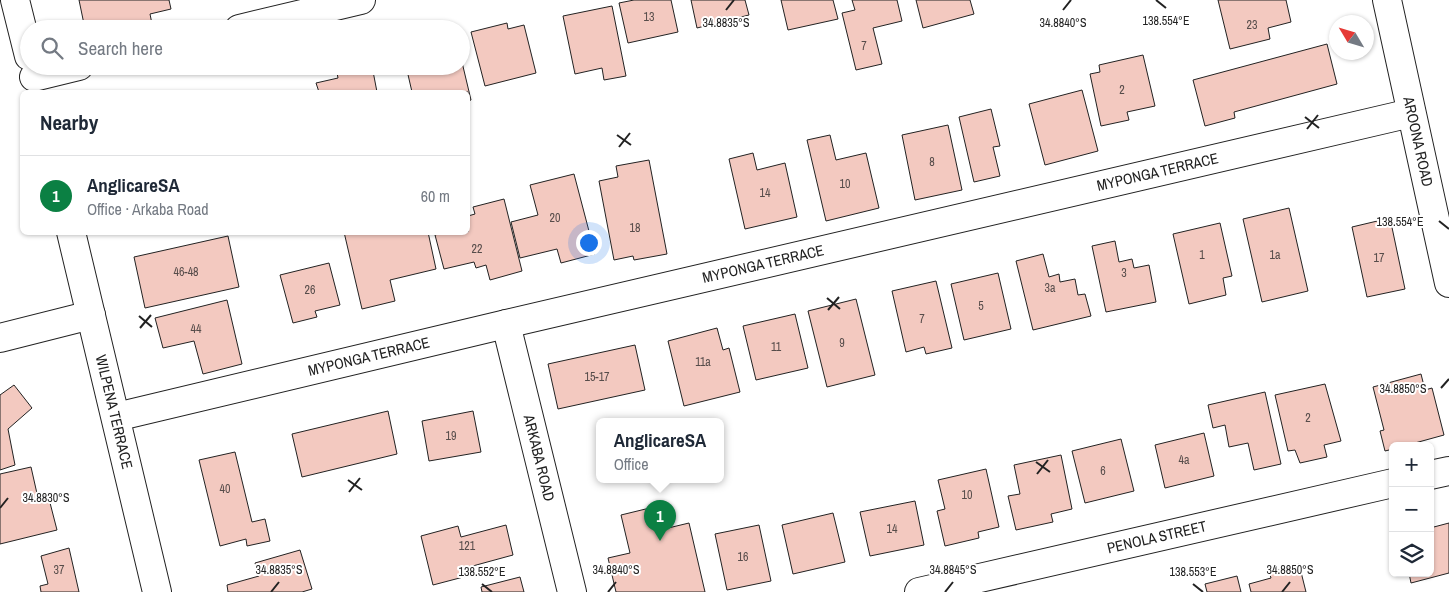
<!DOCTYPE html>
<meta charset="utf-8">
<style>
:root{--surface:#fff;--page:#f6f6f7;--text:#1f2937;--muted:#747a83;--line:#e0e1e3;--accent:#0b8043}
body{margin:0;font-family:"Archivo Narrow",sans-serif;background:var(--page);color:var(--text)}
.controls{position:absolute;right:15px;bottom:15px;display:grid;overflow:hidden;border-radius:8px;box-shadow:0 1px 4px #0004}
.controls button{width:45px;height:45px;display:grid;place-items:center;padding:0;border:0;border-bottom:1px solid var(--line);background:var(--surface);color:var(--text);font:25px sans-serif}
.compass{position:absolute;left:1329px;top:15px;width:45px;height:45px;border-radius:50%;background:var(--surface);box-shadow:0 1px 4px #0004;rotate:308deg}
.you{position:absolute;left:588px;top:242px;width:18px;height:18px;margin:-12px;border:4px solid #fff;border-radius:50%;background:#1a73e8;box-shadow:0 0 0 8px #1a73e833}
.badge{display:grid;place-items:center;width:32px;height:32px;border-radius:50%;background:var(--accent);color:#fff;font-size:16px;font-weight:700}
.pin{position:absolute;translate:-50% -41px;filter:drop-shadow(0 1px 2px #0008)}
.pin::after{content:'';position:absolute;top:26px;width:18px;height:15px;background:inherit;clip-path:polygon(0 0,100% 0,50% 100%)}
.popup{position:absolute;left:596px;top:418px;width:128px;height:65px;box-sizing:border-box;display:grid;place-content:center;border-radius:8px;background:var(--surface);filter:drop-shadow(0 1px 4px #0005);font-size:16px;white-space:nowrap;color:var(--muted)}
.popup b{font-size:19px;color:var(--text)}
.popup::after{content:'';position:absolute;left:50%;top:100%;margin-left:-10px;border:10px solid transparent;border-top-color:var(--surface)}
.list{margin:0;padding:0;list-style:none}
h2{display:flex;justify-content:space-between;align-items:center;height:65px;margin:0;padding:0 20px;font-size:21px}
h2 small{font-size:16px;font-weight:400;color:var(--muted)}
.list li{display:grid;grid-template-columns:32px 1fr auto;gap:15px;align-items:center;box-sizing:border-box;height:80px;padding:0 20px;border-top:1px solid var(--line)}
.list b{display:block;font-size:19px;white-space:nowrap}
.list p{margin:0;font-size:16px;white-space:nowrap;color:var(--muted)}
.list em{font-size:16px;font-style:normal;color:var(--muted)}
.icon{flex:none;width:28px;height:28px;fill:none;stroke:currentColor;stroke-width:2;stroke-linecap:round;stroke-linejoin:round}
.map{position:relative;flex:none;width:1449px;height:592px;overflow:hidden}
.search{position:absolute;background:var(--surface);box-shadow:0 1px 4px #0004;left:20px;top:20px;width:450px;height:55px;display:flex;align-items:center;gap:12px;box-sizing:border-box;padding:0 18px;border-radius:28px;color:var(--muted);font-size:19px}
.panel{position:absolute;background:var(--surface);box-shadow:0 1px 4px #0004;left:20px;top:90px;width:450px;height:145px;border-radius:8px}
.map>svg:first-child{display:block}
.building{fill:#f3c9c0;stroke:#222}
.lines{fill:none;stroke-linecap:round;stroke-linejoin:round}
.street-casing{stroke:#222;stroke-width:30}
.street{stroke:#fff;stroke-width:28}
.ticks{fill:none;stroke:#222;stroke-width:2}
.labels{text-anchor:middle;stroke-width:4;stroke-linejoin:round;paint-order:stroke}
.number-label{font-size:12px;fill:#564c4a}
.street-label{font-size:15px;fill:#222;stroke:#fff}
.ticks-label{font-size:12px;text-anchor:middle;fill:#222;stroke:#fff;stroke-width:4;stroke-linejoin:round;paint-order:stroke}
</style>
<div class="map">
<svg width="1449" height="592" viewBox="0 0 1449 592">
<rect width="100%" height="100%" fill="#fff"/>
<path class="building" d="M79 0H169L171 9 150 14 152 24 131 29H85Z
M634 0H671L678 32 628 43 619 3Z
M691 0H745L749 15 697 28Z
M781 0H833L838 19 788 30Z
M852 0H897L902 21 873 28 882 64 856 70 842 13 855 10Z
M916 0H970L974 14 923 28Z
M1218 0H1286L1291 22 1268 28 1270 39 1230 49Z
M612 6 626 76 604 80 602 68 575 74 563 16Z
M507 23 508 29 524 25 536 73 485 86 471 32Z
M1327 44 1337 84 1234 112 1235 118 1205 126 1193 80Z
M1143 55 1155 106 1127 112 1129 120 1101 126 1090 74 1100 72 1099 65Z
M461 58 471 100 468 101V92H412L406 66H461Z
M346 66H372L377 92H319L316 83 338 78 336 68Z
M1082 90 1098 151 1045 165 1029 104Z
M991 109 1000 146 993 147 1000 176 974 182 959 117Z
M948 125 962 190 915 200 902 135Z
M830 135 836 160 866 153 879 208 826 221 807 140Z
M753 153 757 170 785 163 797 217 745 229 729 159Z
M649 160 667 254 634 260 633 256 614 260 599 181 618 177 616 166Z
M574 174 595 254 561 263 557 249 520 258 511 222 538 215 530 185Z
M504 199 522 271 490 280 486 265 476 268 474 262 444 269 435 235 446 232H468V216L475 214 473 207Z
M1289 208 1308 291 1262 302 1243 219Z
M1390 218 1405 289 1367 297 1352 227Z
M1220 223 1232 276 1223 278 1226 295 1189 304 1173 234Z
M344 232H428L436 269 390 280 395 301 362 309Z
M228 236 239 287 145 308 134 257Z
M1115 241 1119 262 1132 259 1134 268 1149 265 1156 302 1106 312 1092 246Z
M1043 254 1049 277 1059 274 1060 282 1075 279 1078 295 1085 294 1091 316 1033 330 1016 261Z
M329 263 340 305 315 311 317 317 293 323 280 275Z
M998 273 1011 329 964 340 951 284Z
M936 281 952 348 926 354 924 347 906 352 892 291Z
M856 299 875 375 827 387 808 311Z
M227 300 242 364 203 374 194 341 163 348 155 318Z
M795 314 808 368 756 380 743 326Z
M717 328 723 350 729 348 740 392 684 406 668 341Z
M635 345 645 390 558 409 548 364Z
M1421 374 1425 390 1432 388 1444 435 1404 446H1393V449L1385 451 1380 431 1384 430 1373 387Z
M1325 384 1341 441 1324 445 1327 457 1300 463 1295 450 1288 451 1275 395Z
M14 385 32 408 8 429 15 465 0 470V395Z
M1265 392 1281 464 1254 470 1248 443 1229 447 1225 425 1213 428 1208 405Z
M388 411 397 454 302 477 292 434Z
M473 411 481 452 429 461 422 421Z
M1204 433 1214 476 1165 488 1155 445Z
M1121 439 1134 491 1085 503 1072 451Z
M235 452 252 522 265 519 270 541 247 546 246 539 220 546 199 460Z
M1061 455 1072 509 1051 514 1053 522 1016 530 1008 496 1020 494 1014 465Z
M31 467 38 498 48 495 57 530 0 544V474Z
M986 469 999 527 978 532 979 538 945 546 937 511 945 509 938 480Z
M915 501 924 545 870 556 860 512Z
M658 506 664 529 689 523 705 592H616L608 558 630 553 621 515Z
M833 513 845 562 793 574 782 525Z
M1449 523V573L1411 583 1409 573H1430V528Z
M506 525 513 555 469 567 471 575 433 585 421 536 458 526 461 537Z
M759 525 771 581 727 590 715 534Z
M69 548 79 592H41L40 586 48 584 41 556Z
M300 550 312 589 302 592H228L227 585 259 576 255 563Z
M1299 564 1306 592H1251L1249 584 1271 578 1269 572Z
M1237 576 1241 592H1207L1205 584Z
M520 577 524 592H482L481 587Z"/>
<g class="lines">
<defs>
<g id="street">
<path d="M15 0 29 56"/>
<path id="s1" d="M1387 0 1449 283"/>
<path d="M239 29 361 0"/>
<path d="M34 77 79 66"/>
<path id="s2" d="M71 232 157 592"/>
<path id="s3" d="M506 324 572 592"/>
<path d="M0 338 91 315"/>
<path id="s4" d="M116 417 506 324 1411 113"/>
<path d="M1430 475 1449 471"/>
<path id="s5" d="M919 592 1393 483"/>
</g>
</defs>
<use href="#street" class="street-casing"/>
<use href="#street" class="street"/>
</g>
<path class="ticks" d="M1156 0 1166 8M726 10 734 0M1063 10 1071 0M1305 117 1319 128M1307 129 1318 115M617 135 631 145M619 147 630 133M1439 221 1449 229M827 298 840 309M828 310 839 297M139 316 152 327M140 328 151 315M1441 388 1449 379M1036 462 1050 472M1037 474 1048 460M348 480 362 490M349 492 360 478M0 508 8 498M482 584 492 592M1193 584 1203 592M271 592 279 582M608 592 616 582M945 592 953 582M1282 592 1290 582"/>
<g class="labels">
<g class="number-label">
<text x="649" y="21">13</text>
<text x="1252" y="29">23</text>
<text x="864" y="50">7</text>
<text x="1122" y="94">2</text>
<text x="932" y="166">8</text>
<text x="845" y="188">10</text>
<text x="765" y="197">14</text>
<text x="555" y="222">20</text>
<text x="635" y="232">18</text>
<text x="477" y="253">22</text>
<text x="1202" y="259">1</text>
<text x="1275" y="259">1a</text>
<text x="1379" y="262">17</text>
<text x="186" y="276">46-48</text>
<text x="1124" y="277">3</text>
<text x="1050" y="292">3a</text>
<text x="310" y="294">26</text>
<text x="981" y="310">5</text>
<text x="922" y="323">7</text>
<text x="196" y="333">44</text>
<text x="842" y="347">9</text>
<text x="776" y="351">11</text>
<text x="703" y="366">11a</text>
<text x="597" y="381">15-17</text>
<text x="1308" y="422">2</text>
<text x="451" y="440">19</text>
<text x="1184" y="464">4a</text>
<text x="1103" y="475">6</text>
<text x="225" y="493">40</text>
<text x="967" y="499">10</text>
<text x="892" y="533">14</text>
<text x="467" y="550">121</text>
<text x="743" y="561">16</text>
<text x="59" y="574">37</text>
</g>
<g class="street-label">
<text dy="5" stroke="none"><textPath href="#s1" startOffset="145">AROONA ROAD</textPath></text>
<text dy="5" stroke="none"><textPath href="#s4" startOffset="1070">MYPONGA TERRACE</textPath></text>
<text dy="5" stroke="none"><textPath href="#s4" startOffset="665">MYPONGA TERRACE</textPath></text>
<text dy="5" stroke="none"><textPath href="#s4" startOffset="260">MYPONGA TERRACE</textPath></text>
<text dy="5" stroke="none"><textPath href="#s2" startOffset="185">WILPENA TERRACE</textPath></text>
<text dy="5" stroke="none"><textPath href="#s3" startOffset="138">ARKABA ROAD</textPath></text>
<text dy="5" stroke="none"><textPath href="#s5" startOffset="244">PENOLA STREET</textPath></text>
</g>
</g>
<g class="ticks-label">
<text x="1166" y="25">138.554°E</text>
<text x="726" y="27">34.8835°S</text>
<text x="1063" y="27">34.8840°S</text>
<text x="1400" y="226">138.554°E</text>
<text x="1403" y="393">34.8850°S</text>
<text x="46" y="502">34.8830°S</text>
<text x="279" y="574">34.8835°S</text>
<text x="616" y="574">34.8840°S</text>
<text x="953" y="574">34.8845°S</text>
<text x="1290" y="574">34.8850°S</text>
<text x="482" y="576">138.552°E</text>
<text x="1193" y="576">138.553°E</text>
</g>
</svg>
<div class="controls">
<button>+</button>
<button>−</button>
<button><svg class="icon" aria-label="layers" viewBox="0 0 24 24"><path d="M12 4l9 5-9 5-9-5zM3 14l9 5 9-5"/></svg></button>
</div>
<svg class="compass" viewBox="-18 -18 36 36"><path d="M0-13l5 13h-10z" fill="#e53935"/><path d="M0 13l5-13h-10z" fill="#747a83"/></svg>
<div class="you"></div>
<div class="pin badge" style="left:660px;top:541px">1</div>
<div class="popup"><b>AnglicareSA</b>Office</div>
<div class="search"><svg class="icon" aria-label="search" viewBox="0 0 24 24"><circle cx="10" cy="10" r="6"/><path d="M15 15l6 6"/></svg>Search here</div>
<section class="panel">
<h2>Nearby<small></small></h2>
<ul class="list">
<li><span class="badge">1</span><div><b>AnglicareSA</b><p>Office · Arkaba Road</p></div><em>60 m</em></li>
</ul>
</section>
</div>
